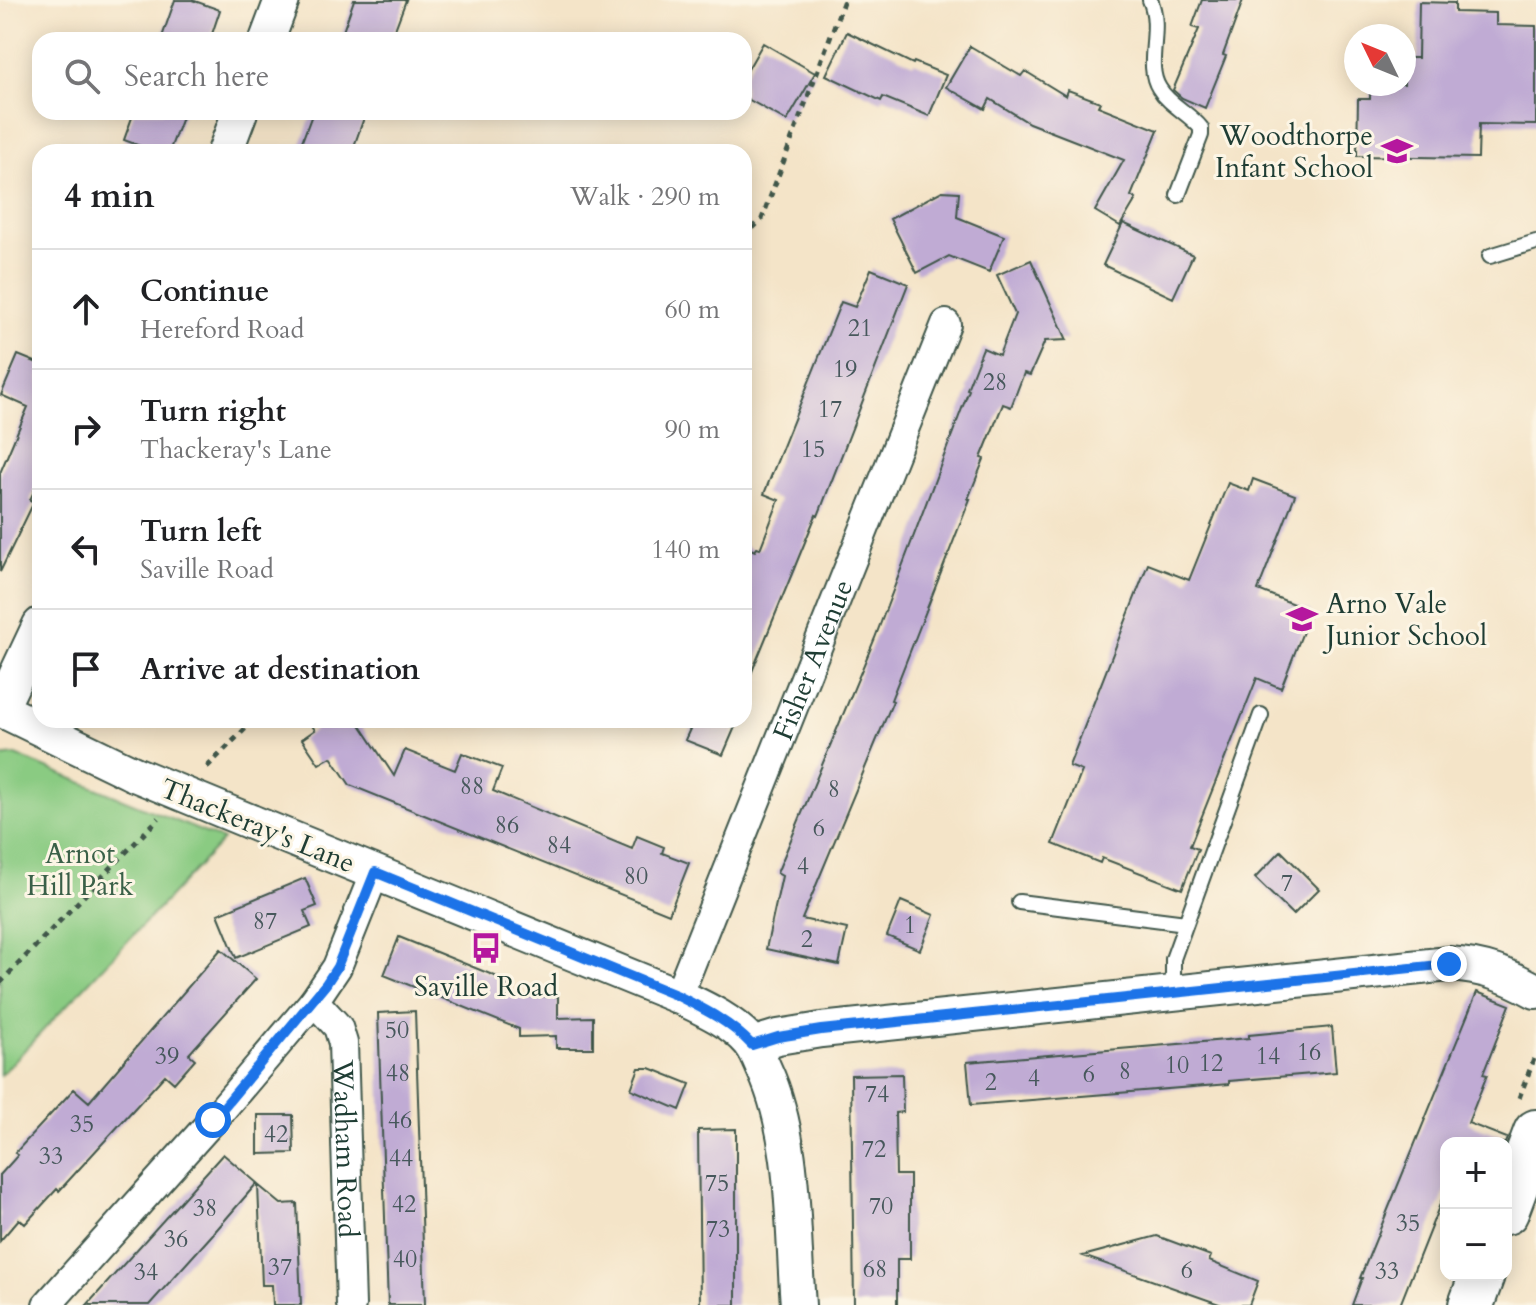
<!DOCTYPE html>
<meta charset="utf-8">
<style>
:root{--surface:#fff;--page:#f2f2f2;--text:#202124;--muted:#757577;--line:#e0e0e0}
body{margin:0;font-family:Cardo,serif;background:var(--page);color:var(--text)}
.controls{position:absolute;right:24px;bottom:24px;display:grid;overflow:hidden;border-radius:16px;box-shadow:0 4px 20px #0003}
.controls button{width:72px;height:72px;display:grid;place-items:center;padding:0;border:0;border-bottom:2px solid var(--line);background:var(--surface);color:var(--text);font:40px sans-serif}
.compass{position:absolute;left:1344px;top:24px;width:72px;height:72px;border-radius:50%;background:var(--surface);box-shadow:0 4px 20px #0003;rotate:313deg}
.stop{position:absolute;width:24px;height:24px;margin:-18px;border:6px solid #1a73e8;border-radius:50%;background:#fff}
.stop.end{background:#1a73e8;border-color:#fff;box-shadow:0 2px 8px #0008}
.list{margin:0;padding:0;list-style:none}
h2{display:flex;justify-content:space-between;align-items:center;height:104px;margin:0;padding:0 32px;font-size:34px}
h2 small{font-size:26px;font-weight:400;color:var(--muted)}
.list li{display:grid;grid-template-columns:52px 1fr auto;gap:24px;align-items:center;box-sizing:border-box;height:120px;padding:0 32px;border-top:2px solid var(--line)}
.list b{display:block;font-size:30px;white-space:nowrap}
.list p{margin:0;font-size:26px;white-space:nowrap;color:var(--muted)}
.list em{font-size:26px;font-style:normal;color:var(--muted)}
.icon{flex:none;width:44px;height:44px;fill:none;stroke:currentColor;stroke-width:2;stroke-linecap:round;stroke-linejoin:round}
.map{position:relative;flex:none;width:1536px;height:1305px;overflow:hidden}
.search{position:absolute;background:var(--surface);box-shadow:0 4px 20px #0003;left:32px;top:32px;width:720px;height:88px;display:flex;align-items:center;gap:20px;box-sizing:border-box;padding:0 28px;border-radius:24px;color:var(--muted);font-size:30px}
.panel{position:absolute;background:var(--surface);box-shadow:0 4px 20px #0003;left:32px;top:144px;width:720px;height:584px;border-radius:24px}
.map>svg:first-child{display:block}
.green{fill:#8acb82;stroke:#54845b;stroke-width:2}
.building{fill:#c0abd4}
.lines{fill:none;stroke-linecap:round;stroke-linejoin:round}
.service-casing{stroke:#3f564a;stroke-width:18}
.minor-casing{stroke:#3f564a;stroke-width:32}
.tertiary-casing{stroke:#3f564a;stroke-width:38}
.primary-casing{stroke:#3f564a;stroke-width:48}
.path{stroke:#3f564a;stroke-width:5;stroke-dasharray:6 6;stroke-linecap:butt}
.service{stroke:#fff;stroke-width:14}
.minor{stroke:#fff;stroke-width:28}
.tertiary{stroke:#fff;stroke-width:34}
.primary{stroke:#fff;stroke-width:44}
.tertiary-bridge-casing{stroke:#3f564a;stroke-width:38;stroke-linecap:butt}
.tertiary-bridge{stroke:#fff;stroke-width:34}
.route{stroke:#1a73e8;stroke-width:10}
.labels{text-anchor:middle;stroke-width:6;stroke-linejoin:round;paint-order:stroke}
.number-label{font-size:24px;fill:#47585c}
.poi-label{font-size:28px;fill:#1f3d34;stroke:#fcf5e5;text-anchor:end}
.street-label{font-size:28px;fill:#1f3d34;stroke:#fcf5e5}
.park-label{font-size:28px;fill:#3a6048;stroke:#fcf5e5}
</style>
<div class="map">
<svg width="1536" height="1305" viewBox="0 0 1536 1305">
<rect width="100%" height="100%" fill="#fcf5e5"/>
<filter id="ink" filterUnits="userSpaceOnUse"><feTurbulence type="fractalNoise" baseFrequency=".0125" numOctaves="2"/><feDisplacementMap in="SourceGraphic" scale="16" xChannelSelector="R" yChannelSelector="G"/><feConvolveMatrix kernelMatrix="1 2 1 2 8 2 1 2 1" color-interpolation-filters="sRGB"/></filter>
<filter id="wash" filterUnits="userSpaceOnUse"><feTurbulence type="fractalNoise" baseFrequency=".006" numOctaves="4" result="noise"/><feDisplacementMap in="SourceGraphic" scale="32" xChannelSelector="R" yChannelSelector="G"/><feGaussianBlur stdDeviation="1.8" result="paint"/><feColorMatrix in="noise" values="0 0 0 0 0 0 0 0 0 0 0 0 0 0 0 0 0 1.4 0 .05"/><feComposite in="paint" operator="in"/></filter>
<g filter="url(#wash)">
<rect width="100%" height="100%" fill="#f4e4c8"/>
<path class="green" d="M15 755 223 840 0 1076V757Z"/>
<g id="blocks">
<path class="building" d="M175 0H192L220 10 210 40H161Z
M354 0H406L391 40H340Z
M1202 0H1243L1223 55 1226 56 1205 108 1182 98 1173 90 1199 29 1192 27Z
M1419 2 1455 3V12L1496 13V25L1536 26V125L1479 124 1478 158 1357 156 1358 99H1370V84H1404V58H1418Z
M847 32 913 64 914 62 946 75 929 116 883 97 881 101 826 75Z
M763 43 815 73 787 121 744 97V76Z
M970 46 1021 76 1025 71 1066 96 1068 90 1100 102 1098 106 1158 130 1131 196 1136 199 1120 226 1095 211 1124 160 1029 123 990 99 985 109 946 87Z
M134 112H184L169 152H156L124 140Z
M313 112H366L352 152H298Z
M942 191 959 192 957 217 1004 236 989 272 949 256 917 273 890 219Z
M1123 223 1193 255 1173 298 1103 265Z
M1031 260 1067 340 1045 341 1030 375 1024 373 1011 407 1003 404 981 458 984 459 968 499H970L891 700 893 701 802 919 847 929 839 965 766 949 782 876 777 873 875 638 969 390 967 389 983 348 999 355 1015 314 997 275Z
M871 269 908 284 818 516 816 515 744 691V546L755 551 757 548 760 549 779 500 764 494 841 302 855 307Z
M18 355 40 364V478L30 500 34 502 0 572V473L28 407 1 395Z
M1253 479 1295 495 1258 590 1311 611 1281 688 1257 678 1190 846 1198 849 1182 889 1102 858 1100 863 1053 844 1082 771 1069 766 1148 564 1189 580 1228 483 1249 491Z
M308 720H357L394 776 405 750 455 770 462 753 502 768 493 791 632 849 637 836 664 847 662 853 689 863 669 914 350 785 331 757 319 764 302 739 315 730Z
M694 720H738L723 755 685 740Z
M1281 851 1319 889 1293 915 1255 878Z
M305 878 317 906 304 911 311 927 236 958 218 914Z
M901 901 934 915 920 950 887 936Z
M399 937 510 982 504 997 558 996V1018L593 1017V1048H556V1036L519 1037V1029L384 975Z
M221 949 256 979 189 1054 195 1059 174 1083 165 1075 59 1191 57 1189 25 1224 19 1219 0 1241V1175L18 1155 15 1153 74 1089 89 1102Z
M1477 992 1510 1005 1483 1074 1487 1075 1468 1123 1507 1138 1505 1143H1446V1189L1400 1305H1352L1362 1278H1360Z
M415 1011 425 1305H388L378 1013Z
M1332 1027 1336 1072 1229 1081V1084L971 1105 967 1062 1249 1038V1035Z
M639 1068H650L690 1084 680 1110 631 1089Z
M902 1074 903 1112 895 1113 896 1175H910V1259H897V1305H854L851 1075Z
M258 1115H293L294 1153 258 1154Z
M736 1129V1305H700L698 1130Z
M223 1154 257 1183 212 1235 149 1305H87Z
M258 1185 281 1204 297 1203 301 1305H273L272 1285H262Z
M1157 1236 1211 1256 1209 1261 1258 1281 1249 1305H1222L1083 1256Z"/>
</g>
</g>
<g filter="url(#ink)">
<use href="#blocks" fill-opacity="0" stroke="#3f564a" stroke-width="2"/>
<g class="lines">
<defs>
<path id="service" d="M1150 0C1163 29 1144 64 1159 88 1169 105 1189 113 1201 128V135L1178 195
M1490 256 1536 242
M1019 902 1186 923
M1173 993V959L1261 715"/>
<g id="minor">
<path id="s1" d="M678 996 946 324"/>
<path id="s2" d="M314 1001 338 1027 343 1043 351 1305"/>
<path d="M47 1305 213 1120 314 1001 337 967 375 872"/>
</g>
<path id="tertiary" d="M267 40 282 0
M225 152 240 112
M0 709 132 773
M0 710 40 625
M251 822 678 996C703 1008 731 1020 750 1042 756 1049 760 1060 764 1069 796 1137 792 1230 798 1305
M752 1045 778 1037 821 1030 1449 964C1483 966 1507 975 1536 991"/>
<path id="primary" d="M1506 1212 1536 1132
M1471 1305 1482 1275"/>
</defs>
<use href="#service" class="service-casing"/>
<use href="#minor" class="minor-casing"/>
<use href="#tertiary" class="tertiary-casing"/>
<use href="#primary" class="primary-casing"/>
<path class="path" d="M744 237 762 219 844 0
M207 767 254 720
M0 983 159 818
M1519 1098 1536 1054"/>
<use href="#service" class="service"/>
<use href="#minor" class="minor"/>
<use href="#tertiary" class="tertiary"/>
<use href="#primary" class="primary"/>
<defs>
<path id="tertiary-bridge" d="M132 773 251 822"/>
</defs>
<use href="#tertiary-bridge" class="tertiary-bridge-casing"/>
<use href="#tertiary-bridge" class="tertiary-bridge"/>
</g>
</g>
<g class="lines" filter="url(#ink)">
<path class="route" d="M213 1120 326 984 337 967 375 872 678 996C706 1010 730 1022 752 1045L778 1037 821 1030 1449 964"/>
</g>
<defs>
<symbol id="school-bare" viewBox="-9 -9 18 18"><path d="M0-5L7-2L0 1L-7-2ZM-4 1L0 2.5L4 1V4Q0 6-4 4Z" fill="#b5179e" stroke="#fcf5e5" stroke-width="2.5" paint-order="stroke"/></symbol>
<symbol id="bus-bare" viewBox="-9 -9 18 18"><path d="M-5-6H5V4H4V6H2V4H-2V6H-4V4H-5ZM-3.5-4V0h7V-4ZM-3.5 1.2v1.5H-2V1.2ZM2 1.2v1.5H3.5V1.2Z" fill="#b5179e" stroke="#fcf5e5" stroke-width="2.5" paint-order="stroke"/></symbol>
</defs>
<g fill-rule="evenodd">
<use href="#school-bare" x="1375" y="129" width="44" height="44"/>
<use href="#school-bare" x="1280" y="597" width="44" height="44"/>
<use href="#bus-bare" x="464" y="926" width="44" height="44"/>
</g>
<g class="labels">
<g class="number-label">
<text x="860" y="336">21</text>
<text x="845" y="377">19</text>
<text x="995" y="390">28</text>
<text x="830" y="417">17</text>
<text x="813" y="457">15</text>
<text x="472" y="794">88</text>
<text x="834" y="797">8</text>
<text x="507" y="833">86</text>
<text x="819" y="836">6</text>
<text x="559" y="853">84</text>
<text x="803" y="874">4</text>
<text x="636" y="884">80</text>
<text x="1287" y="891">7</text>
<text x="265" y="929">87</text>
<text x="910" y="933">1</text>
<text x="807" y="947">2</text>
<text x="397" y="1038">50</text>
<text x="1309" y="1060">16</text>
<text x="167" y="1064">39</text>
<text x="1268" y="1064">14</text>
<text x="1211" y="1071">12</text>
<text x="1177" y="1073">10</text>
<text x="1125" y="1079">8</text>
<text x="398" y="1081">48</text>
<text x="1089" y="1082">6</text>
<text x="1034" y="1086">4</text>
<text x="991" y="1090">2</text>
<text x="877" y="1102">74</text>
<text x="400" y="1128">46</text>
<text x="82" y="1132">35</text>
<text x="276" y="1142">42</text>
<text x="874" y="1157">72</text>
<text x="51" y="1164">33</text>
<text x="401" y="1166">44</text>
<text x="717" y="1191">75</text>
<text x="404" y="1212">42</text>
<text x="881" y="1214">70</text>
<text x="205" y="1216">38</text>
<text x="1408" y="1231">35</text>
<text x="718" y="1237">73</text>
<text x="176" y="1247">36</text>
<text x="405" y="1267">40</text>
<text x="280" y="1275">37</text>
<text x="875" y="1277">68</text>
<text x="1187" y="1278">6</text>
<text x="1387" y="1279">33</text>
<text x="146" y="1280">34</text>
</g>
<g class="poi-label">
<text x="1373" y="145">Woodthorpe<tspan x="1373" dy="32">Infant School</tspan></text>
<text x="1326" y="613" text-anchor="start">Arno Vale<tspan x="1326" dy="32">Junior School</tspan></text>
<text x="486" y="996" text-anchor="middle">Saville Road</text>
</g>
<g class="street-label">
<text dy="10" stroke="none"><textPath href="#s1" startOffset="362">Fisher Avenue</textPath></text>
<text transform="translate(258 825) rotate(22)" y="10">Thackeray's Lane</text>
<text dy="10" stroke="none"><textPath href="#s2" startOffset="158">Wadham Road</textPath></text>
</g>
<g class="park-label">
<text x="80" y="863">Arnot<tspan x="80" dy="32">Hill Park</tspan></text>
</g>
</g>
</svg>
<div class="controls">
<button>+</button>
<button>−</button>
</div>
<svg class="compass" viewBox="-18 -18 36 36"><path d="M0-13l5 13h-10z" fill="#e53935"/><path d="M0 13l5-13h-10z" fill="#757577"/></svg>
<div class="stop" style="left:213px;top:1120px"></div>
<div class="stop end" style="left:1449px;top:964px"></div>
<div class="search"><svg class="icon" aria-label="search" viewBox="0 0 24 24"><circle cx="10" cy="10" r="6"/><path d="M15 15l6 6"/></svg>Search here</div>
<section class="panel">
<h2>4 min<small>Walk · 290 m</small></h2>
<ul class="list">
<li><svg class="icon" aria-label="ahead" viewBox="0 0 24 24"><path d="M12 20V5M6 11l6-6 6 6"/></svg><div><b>Continue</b><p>Hereford Road</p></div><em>60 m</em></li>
<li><svg class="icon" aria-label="right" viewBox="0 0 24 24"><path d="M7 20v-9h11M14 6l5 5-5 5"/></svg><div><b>Turn right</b><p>Thackeray's Lane</p></div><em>90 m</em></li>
<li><svg class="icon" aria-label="left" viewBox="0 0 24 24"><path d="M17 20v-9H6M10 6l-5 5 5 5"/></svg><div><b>Turn left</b><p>Saville Road</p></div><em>140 m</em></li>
<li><svg class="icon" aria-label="arrive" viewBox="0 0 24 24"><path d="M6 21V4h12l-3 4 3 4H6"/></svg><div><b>Arrive at destination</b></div></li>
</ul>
</section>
</div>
